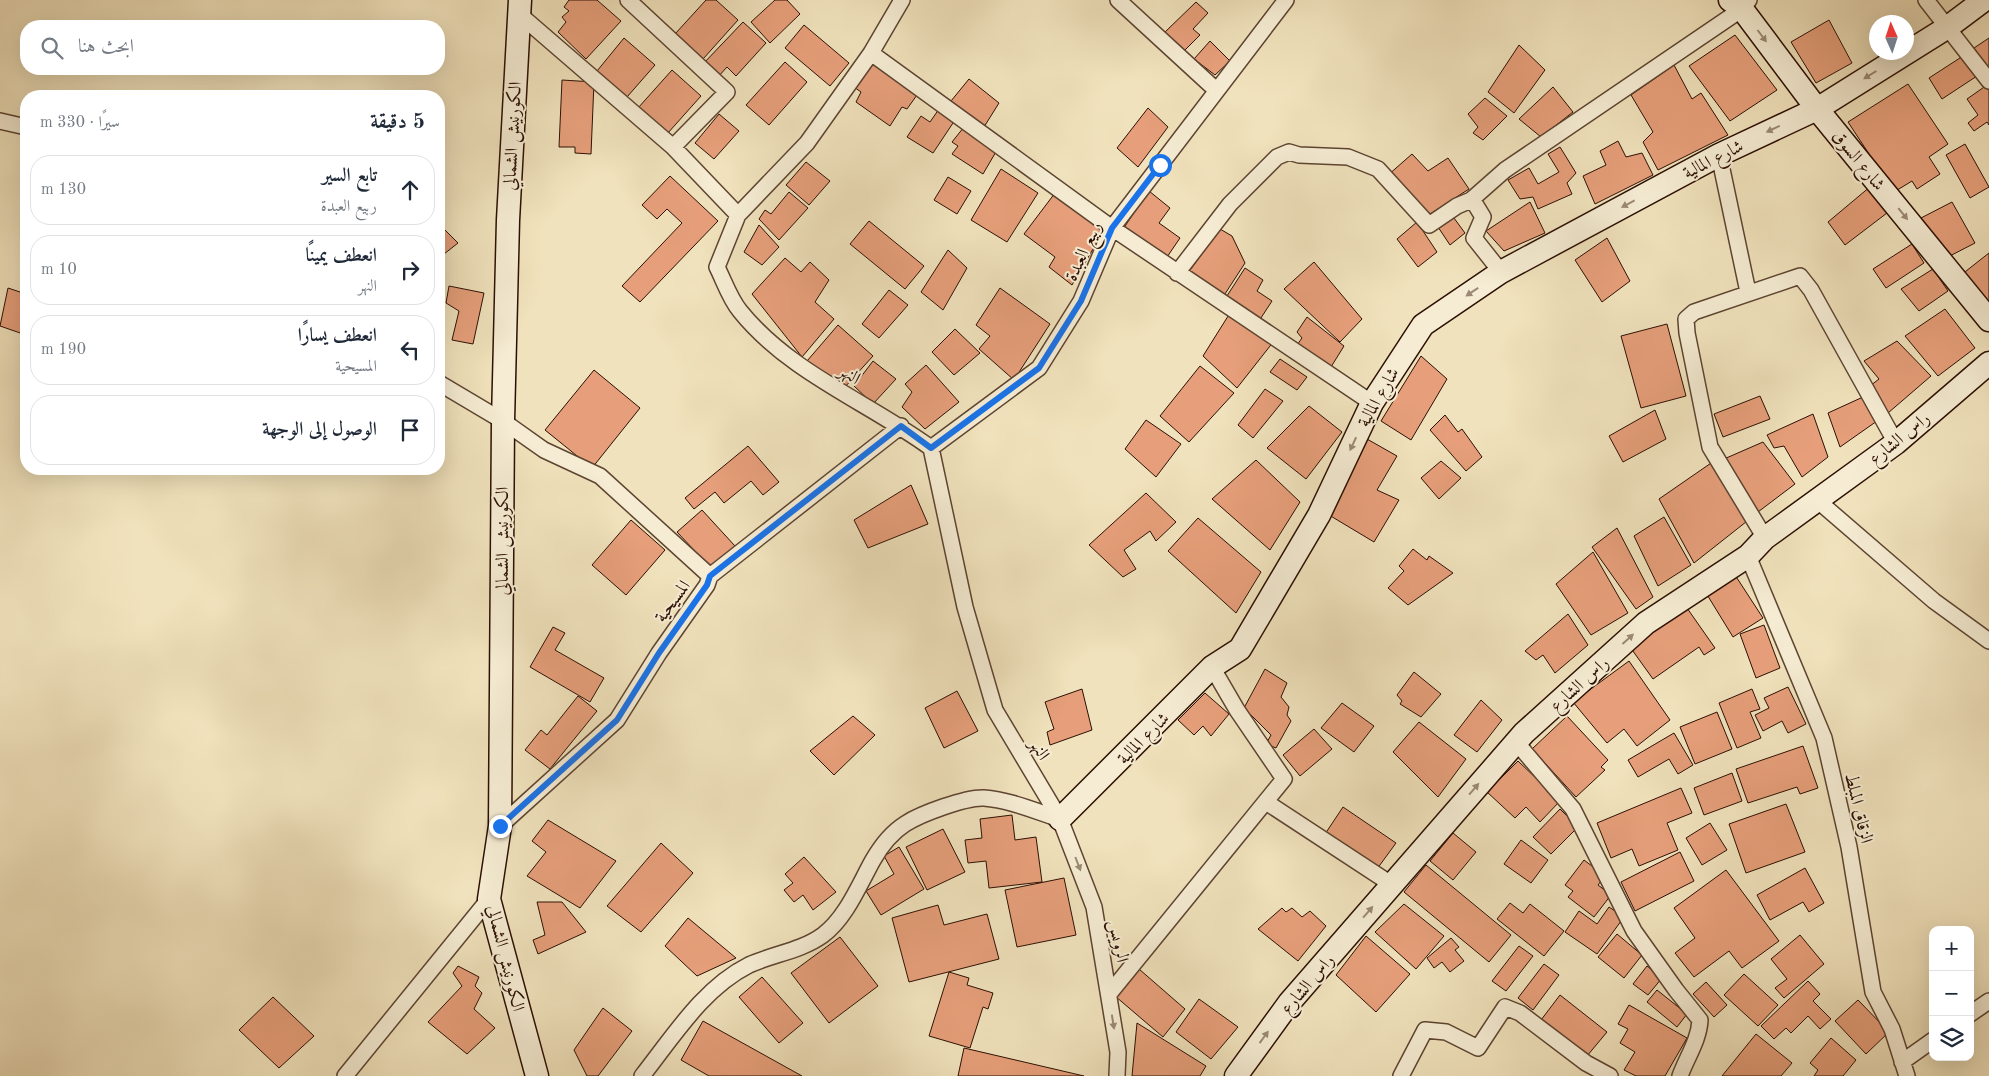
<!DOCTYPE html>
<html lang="ar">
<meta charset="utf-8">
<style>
:root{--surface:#fff;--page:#f6f6f7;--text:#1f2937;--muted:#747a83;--line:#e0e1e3}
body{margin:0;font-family:"Old Standard TT",Amiri,serif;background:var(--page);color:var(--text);direction:rtl}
.controls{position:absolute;right:15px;bottom:15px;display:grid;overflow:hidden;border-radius:10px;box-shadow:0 5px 20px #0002}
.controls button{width:45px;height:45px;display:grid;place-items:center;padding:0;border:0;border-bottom:1px solid var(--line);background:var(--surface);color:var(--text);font:25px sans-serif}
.compass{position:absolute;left:1869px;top:15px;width:45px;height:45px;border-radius:50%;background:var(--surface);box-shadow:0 5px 20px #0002;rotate:357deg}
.stop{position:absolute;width:15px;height:15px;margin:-11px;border:4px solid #1a73e8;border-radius:50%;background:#fff}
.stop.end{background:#1a73e8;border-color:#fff;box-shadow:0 1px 5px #0008}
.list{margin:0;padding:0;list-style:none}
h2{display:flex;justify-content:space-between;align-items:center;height:65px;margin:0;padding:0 20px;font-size:21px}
h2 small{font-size:16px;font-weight:400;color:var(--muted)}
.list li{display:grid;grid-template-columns:32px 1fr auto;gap:15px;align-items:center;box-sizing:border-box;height:70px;margin:0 10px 10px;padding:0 10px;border:1px solid var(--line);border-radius:20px}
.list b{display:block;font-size:19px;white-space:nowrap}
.list p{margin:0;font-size:16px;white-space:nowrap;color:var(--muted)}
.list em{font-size:16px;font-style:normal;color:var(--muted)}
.icon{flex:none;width:28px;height:28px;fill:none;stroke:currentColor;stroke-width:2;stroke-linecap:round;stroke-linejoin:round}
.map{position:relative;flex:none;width:1989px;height:1076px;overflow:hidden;direction:ltr}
.search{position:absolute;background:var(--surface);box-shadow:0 5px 20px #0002;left:20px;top:20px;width:425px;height:55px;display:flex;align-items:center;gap:12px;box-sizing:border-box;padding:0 18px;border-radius:20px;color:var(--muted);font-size:19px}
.panel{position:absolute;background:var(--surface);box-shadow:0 5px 20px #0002;left:20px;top:90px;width:425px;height:385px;border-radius:20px;direction:rtl}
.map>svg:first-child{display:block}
.building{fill:#e69f7a;stroke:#2c0f03}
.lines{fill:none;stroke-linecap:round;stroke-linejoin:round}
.street-casing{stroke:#5d4431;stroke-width:18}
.secondary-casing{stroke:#2c0f03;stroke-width:25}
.street{stroke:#f5ecd3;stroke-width:15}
.secondary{stroke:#f5ecd3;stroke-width:22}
.oneway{fill:#9b8975}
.route{stroke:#1a73e8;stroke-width:6}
.labels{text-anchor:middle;stroke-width:4;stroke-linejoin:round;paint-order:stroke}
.street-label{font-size:18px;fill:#2c0f03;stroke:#f5ecd3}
</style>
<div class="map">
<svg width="1989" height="1076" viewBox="0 0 1989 1076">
<rect width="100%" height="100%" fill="#f0e2bc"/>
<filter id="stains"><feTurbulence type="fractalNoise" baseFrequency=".004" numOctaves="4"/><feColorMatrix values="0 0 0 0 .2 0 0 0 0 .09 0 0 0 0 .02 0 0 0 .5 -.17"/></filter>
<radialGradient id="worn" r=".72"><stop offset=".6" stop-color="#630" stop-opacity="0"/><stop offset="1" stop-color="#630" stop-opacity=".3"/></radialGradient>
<path class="building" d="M569 0H597L621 21 586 59 558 32 566 22 562 17 569 11 564 7Z
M706 0H716L738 20 703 59 675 34Z
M775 0H787L800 14 770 43 751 22Z
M1196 2 1208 13 1193 29 1200 35 1183 52 1164 33Z
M1829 20 1852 63 1816 83 1791 42Z
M743 22 766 43 736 76 727 67 718 77 703 64Z
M804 25 849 63 830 86 785 48Z
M1735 35 1777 90 1730 121 1689 66Z
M624 38 655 65 627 97 597 71Z
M1989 38V69L1974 48Z
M1210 41 1230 61 1215 75 1194 59Z
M1519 45 1545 70 1514 113 1488 92Z
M1963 56 1977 76 1942 99 1929 78Z
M872 57 917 95 907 109 902 107 890 126 856 102 861 92 854 87Z
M785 62 807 82 769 125 746 105Z
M1674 65 1692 99 1701 93 1728 135 1658 170 1643 142 1653 132 1631 95Z
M672 70 701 96 667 134 638 108Z
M969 79 999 103 984 127 951 101Z
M562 80 594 82 591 154 575 153V147H559Z
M1908 84 1948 144 1929 157 1940 174 1917 189 1912 181 1894 192 1848 122Z
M1987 85 1989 88V125L1987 122 1974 131 1968 123 1978 115 1967 99Z
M1553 87 1573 112 1541 137 1519 119Z
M1485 98 1507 116 1483 140 1473 133 1478 127 1468 114Z
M1148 108 1168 127 1138 167 1117 148Z
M939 109 955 120 933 153 907 137 921 116 930 122Z
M719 114 739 131 714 159 695 143Z
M964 127 997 150 983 174 952 154 958 146 952 142Z
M1618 141 1626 157 1642 153 1653 175 1595 204 1583 176 1606 165 1600 151Z
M1965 144 1989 187 1970 198 1946 155Z
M1560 147 1576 173 1567 183 1572 194 1538 209 1533 197 1520 199 1508 180 1529 168 1538 184 1559 172 1548 154Z
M1412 154 1428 171 1448 158 1469 189 1430 214 1423 211 1387 176Z
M806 162 830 181 809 205 786 185Z
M1001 169 1038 193 1007 242 971 220Z
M670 176 718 221 640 302 622 286 682 223 667 209 657 219 642 205Z
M948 177 971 191 957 214 934 200Z
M1871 186 1887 213 1845 245 1828 222Z
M1149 191 1170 208 1159 223 1180 238 1165 260 1123 229Z
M789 192 808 208 779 240 759 219 765 210 771 214Z
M1055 193 1106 227 1072 285 1049 267 1055 257 1024 234Z
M1530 202 1545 233 1504 251 1486 231Z
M1952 202 1975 243 1944 259 1921 218Z
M1451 214 1465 233 1450 245 1438 227Z
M869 221 924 266 905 289 850 244Z
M1417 222 1437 252 1418 267 1397 239Z
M439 224 458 243 439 258Z
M759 225 779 247 762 265 744 252Z
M1220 229 1232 236 1245 263 1223 297 1188 273Z
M1607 238 1630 281 1602 302 1575 260Z
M1912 244 1924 263 1886 288 1873 269Z
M948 250 967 268 943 310 921 292Z
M1989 253V311L1961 275Z
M785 258 801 272 810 262 829 280 815 302 834 319 802 357 752 294Z
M1314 262 1362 319 1340 342 1284 289Z
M1245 268 1263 280 1257 291 1272 301 1257 324 1225 299Z
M1933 269 1948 291 1919 311 1901 289Z
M449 286 484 293 473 344 452 340 459 311 446 303Z
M8 288 26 294V335L0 326Z
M1000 288 1050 324 1014 380 979 349 990 336 976 325Z
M889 290 908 305 879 338 862 324Z
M1945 309 1975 348 1938 376 1905 336Z
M1230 313 1274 341 1237 388 1203 356Z
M1307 317 1344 346 1331 367 1297 345 1302 338 1297 332Z
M1667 324 1686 396 1641 408 1621 336Z
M838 325 873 356 844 388 807 361Z
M955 329 980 353 954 375 932 352Z
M1897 341 1931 376 1888 413 1870 386 1879 379 1864 361Z
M1421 356 1447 379 1411 440 1381 421Z
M1280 359 1307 377 1297 390 1270 372Z
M873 361 896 379 873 404 854 386Z
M926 365 959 402 925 429 902 407 912 392 905 384Z
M1200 366 1234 393 1189 442 1160 416Z
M594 370 640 408 592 468 545 430Z
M1265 389 1283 401 1253 438 1238 425Z
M1760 396 1770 419 1723 437 1714 414Z
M1863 397 1877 421 1840 447 1828 413Z
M1309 406 1342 432 1306 479 1267 448Z
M1655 410 1666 439 1623 462 1609 436Z
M1813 414 1828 457 1802 477 1784 446 1774 448 1767 435Z
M1445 415 1458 432 1462 429 1482 457 1466 471 1430 430Z
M1146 420 1181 444 1156 477 1125 449Z
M1367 439 1397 456 1377 490 1399 500 1374 542 1329 515Z
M1763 442 1795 484 1758 512 1724 459Z
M748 446 779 482 763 495 751 481 724 503 715 492 694 509 685 498Z
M1256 460 1300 502 1270 550 1212 499Z
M1441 461 1461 478 1439 499 1421 478Z
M1714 461 1751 518 1694 563 1659 499Z
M911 485 928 524 868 548 854 520Z
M1146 493 1176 522 1156 541 1150 531 1124 550 1136 569 1123 577 1089 545Z
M702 510 735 546 711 568 677 532Z
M1664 517 1691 565 1658 586 1634 536Z
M1198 518 1261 572 1236 613 1168 551Z
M631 520 665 550 626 595 592 565Z
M1617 528 1653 597 1636 609 1592 547Z
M1413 549 1427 560 1429 556 1453 573 1408 605 1388 588 1404 571 1399 566Z
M1593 552 1628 613 1591 635 1556 584Z
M1735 575 1763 618 1733 637 1706 593Z
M1687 608 1715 648 1704 655 1699 647 1653 679 1630 647Z
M1568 614 1588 645 1555 673 1543 655 1536 660 1525 651Z
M1764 625 1780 668 1756 678 1740 634Z
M553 627 565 633 555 650 604 678 590 702 530 667Z
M1629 661 1670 720 1637 746 1624 729 1607 743 1573 702Z
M1265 669 1287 683 1281 697 1289 707 1287 715 1291 721 1276 748 1266 744 1271 735 1244 708Z
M1414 672 1441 694 1421 717 1400 704 1402 701 1397 695Z
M1788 687 1806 724 1788 733 1782 721 1763 731 1755 715 1769 708 1764 698Z
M1082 689 1092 730 1050 745 1047 732 1054 729 1045 702Z
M1752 689 1760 709 1750 712 1761 738 1737 748 1719 703Z
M957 691 978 731 944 748 925 708Z
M1205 693 1229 714 1211 736 1203 726 1194 735 1178 720Z
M578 696 597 711 550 769 525 750 541 730 547 735Z
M1481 700 1502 720 1477 752 1454 735Z
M1342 703 1374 726 1354 752 1321 728Z
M1717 712 1732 749 1695 764 1680 727Z
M853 716 875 735 834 775 810 751Z
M1567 716 1608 760 1601 767 1605 770 1576 797 1532 749Z
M1419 722 1466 759 1438 797 1393 752Z
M1314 729 1332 749 1300 776 1283 755Z
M1674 733 1693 765 1678 774 1669 759 1638 777 1628 760Z
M1803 746 1818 788 1800 794 1797 787 1748 803 1736 769Z
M1518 761 1560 801 1540 822 1526 807 1515 818 1487 792Z
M1732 773 1742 801 1704 815 1694 788Z
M1681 788 1692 813 1667 823 1678 850 1639 866 1632 849 1611 858 1597 823Z
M1786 804 1805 852 1746 873 1729 824Z
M1343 807 1396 843 1377 869 1325 834Z
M1560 809 1578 827 1551 854 1533 837Z
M1012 815 1015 840 1036 837 1042 882 989 888 986 861 968 863 965 840 982 838 980 819Z
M548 820 616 861 580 908 527 876 546 852 532 841Z
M1710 823 1727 850 1702 865 1686 838Z
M943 829 965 872 927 890 906 847Z
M1453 833 1476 852 1453 880 1430 861Z
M1521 840 1548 860 1531 883 1504 864Z
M661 843 693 873 641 932 607 906Z
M899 847 924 889 881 915 866 891 894 874 884 856Z
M1680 852 1694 881 1635 911 1621 882Z
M804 857 836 892 813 910 803 895 794 902 784 890 793 883 785 874Z
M1584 860 1605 876 1598 885 1611 895 1594 917 1568 897 1573 891 1565 885Z
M1426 865 1511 935 1489 962 1404 892Z
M1805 868 1824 903 1809 912 1803 902 1770 920 1757 895Z
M1726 870 1779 941 1742 968 1729 951 1694 977 1675 953 1695 938 1674 908Z
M1064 878 1076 935 1017 947 1005 890Z
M537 902H562L586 932 538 954 533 940 545 935Z
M1510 903 1523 913 1530 904 1564 931 1544 956 1497 919Z
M1404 904 1444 936 1416 969 1375 932Z
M938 905 944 925 987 914 999 959 909 982 892 918Z
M1609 907 1624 917 1597 954 1565 932 1579 911 1597 924Z
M1282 908 1286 912 1292 908 1302 917 1310 911 1326 926 1298 961 1258 929Z
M688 918 736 958 697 976 665 946Z
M1617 934 1642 955 1624 978 1598 957Z
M1800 935 1824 964 1784 998 1775 988 1787 979 1771 959Z
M1366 936 1410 974 1376 1012 1336 975Z
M840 937 878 986 829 1023 791 973Z
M1451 938 1459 947 1455 950 1464 961 1450 972 1442 962 1434 968 1427 958Z
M1519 946 1533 956 1506 991 1492 981Z
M1544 964 1559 975 1533 1010 1518 998Z
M458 966 479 977 475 986 482 993 474 1009 495 1028 467 1054 428 1022 462 986 453 973Z
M1647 966 1662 978 1648 995 1633 984Z
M1139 969 1185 1009 1163 1037 1115 996Z
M949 972 969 978 967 985 993 993 988 1009 983 1007 970 1048 929 1036Z
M1744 974 1778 1005 1758 1026 1724 995Z
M762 977 803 1023 779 1043 739 997Z
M1808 981 1820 994 1813 1001 1831 1019 1820 1029 1808 1016 1791 1033 1786 1028 1774 1039 1761 1026Z
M1706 982 1727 1005 1714 1017 1693 994Z
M1657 990 1687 1014 1677 1027 1647 1002Z
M1560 995 1607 1032 1587 1056 1541 1020Z
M273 997 314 1036 279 1068 239 1030Z
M1199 999 1238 1027 1211 1059 1176 1032Z
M1858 1000 1889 1032 1866 1054 1835 1021Z
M1629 1005 1687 1038 1665 1076H1636L1624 1070 1635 1052 1620 1043 1628 1029 1618 1024Z
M603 1008 632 1031 598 1076H587L574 1050Z
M703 1021 802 1076H709L681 1060Z
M1137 1023 1206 1066 1200 1076H1132Z
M1756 1034 1792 1063 1781 1076H1722Z
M1831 1038 1856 1060 1843 1076H1814L1818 1070 1810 1063Z
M964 1048 1084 1076H958Z"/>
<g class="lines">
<defs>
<path id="street" d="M628 0 727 92 673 147
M902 0 871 53 807 143 738 215 717 267C724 281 730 299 740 311 790 373 868 402 931 448L965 607 995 710 1060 819 1094 907 1118 1052 1117 1076
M1118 0 1216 90
M1926 0 1989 81
M519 14 673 147 738 215
M871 53 1112 228 1372 403
M0 121 26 127
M1719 155 1748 292
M1472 199 1483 217 1474 238 1501 272
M1177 273 1230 204 1277 157 1289 152 1299 155 1348 157 1378 169 1429 225 1457 206 1471 200 1505 170 1742 9 1749 0
M439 383 503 421 544 450 600 476 710 576
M931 448 1039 368 1081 301 1112 228 1286 0
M1817 500 1934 601 1989 641
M1765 538 1710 447 1687 333 1686 319 1694 312 1800 276 1811 290 1896 443
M1748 556 1824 738 1849 847 1873 992 1892 1029 1907 1076
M1516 742 1573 809 1634 931 1676 990 1700 1020C1699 1040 1687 1057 1680 1076
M1266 802 1391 884
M500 826 617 720 659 653 707 585 710 576 901 426
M1109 994 1284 779 1237 710 1212 667
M1970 1014 1989 1001
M1902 1062 1933 1040
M345 1076 489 899
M642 1076C673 1037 703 988 749 965 773 954 801 951 823 935 846 918 859 885 873 860 881 846 891 833 905 824 920 814 966 797 984 798 1010 800 1035 811 1060 819
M1401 1076 1425 1030 1446 1032 1478 1048 1505 1007 1520 1013 1586 1063 1610 1076"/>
<path id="secondary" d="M520 0 508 220 503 421 500 826 489 899 537 1076
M1730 0 1742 9 1817 109 1989 320
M1060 819 1212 667 1240 649 1319 515 1372 403 1423 325 1501 272 1719 155 1817 109 1948 27 1984 0
M1236 1076 1289 1003 1524 733 1646 623 1748 556 1765 538 1896 443 1989 363"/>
</defs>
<use href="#street" class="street-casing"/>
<use href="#secondary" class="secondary-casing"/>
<use href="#street" class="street"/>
<use href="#secondary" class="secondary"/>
</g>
<defs><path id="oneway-solid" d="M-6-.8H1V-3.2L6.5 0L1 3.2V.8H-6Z" transform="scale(1.25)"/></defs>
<g class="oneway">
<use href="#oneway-solid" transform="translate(1762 36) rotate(53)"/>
<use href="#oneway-solid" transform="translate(1870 75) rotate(148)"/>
<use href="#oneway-solid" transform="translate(1773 129) rotate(155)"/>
<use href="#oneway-solid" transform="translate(1628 204) rotate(152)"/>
<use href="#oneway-solid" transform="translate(1903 214) rotate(51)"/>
<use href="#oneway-solid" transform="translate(1472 292) rotate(146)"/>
<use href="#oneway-solid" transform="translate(1353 444) rotate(115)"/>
<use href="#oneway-solid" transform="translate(1628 639) rotate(-42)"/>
<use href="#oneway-solid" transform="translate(1474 789) rotate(-49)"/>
<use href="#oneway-solid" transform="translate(1078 864) rotate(69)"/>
<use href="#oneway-solid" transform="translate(1368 912) rotate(-49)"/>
<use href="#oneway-solid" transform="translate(1113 1022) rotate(81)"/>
<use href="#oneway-solid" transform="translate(1264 1037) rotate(-54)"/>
</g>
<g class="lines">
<path class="route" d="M500 826 617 720 659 653 707 585 710 576 901 426 931 448 1039 368 1081 301 1112 228 1160 165"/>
</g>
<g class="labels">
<g class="street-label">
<text transform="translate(512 136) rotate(-87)" y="6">الكورنيش الشمالي</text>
<text transform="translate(1713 159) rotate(-27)" y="6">شارع المالية</text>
<text transform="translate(1859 160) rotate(51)" y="6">شارع السوق</text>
<text transform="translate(1083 251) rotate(-65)" y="6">ربيع العبدة</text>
<text transform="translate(850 374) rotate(33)" y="6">النهر</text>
<text transform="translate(1378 397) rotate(-60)" y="6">شارع المالية</text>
<text transform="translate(1899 438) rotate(-39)" y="6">راس الشارع</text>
<text transform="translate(502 541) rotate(-90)" y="6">الكورنيش الشمالي</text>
<text transform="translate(672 601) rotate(-54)" y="6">المسيحية</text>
<text transform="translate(1579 684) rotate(-42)" y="6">راس الشارع</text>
<text transform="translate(1143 738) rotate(-45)" y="6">شارع المالية</text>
<text transform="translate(1040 749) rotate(59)" y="6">النهر</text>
<text transform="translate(1859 808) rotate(77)" y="6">الزقاق المبلط</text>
<text transform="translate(1119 941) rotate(80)" y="6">الرويس</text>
<text transform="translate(506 958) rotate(76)" y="6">الكورنيش الشمالي</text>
<text transform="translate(1307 984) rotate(-50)" y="6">راس الشارع</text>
</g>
</g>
<rect width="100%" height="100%" filter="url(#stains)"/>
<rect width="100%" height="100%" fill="url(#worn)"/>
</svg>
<div class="controls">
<button>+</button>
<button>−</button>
<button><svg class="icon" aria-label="layers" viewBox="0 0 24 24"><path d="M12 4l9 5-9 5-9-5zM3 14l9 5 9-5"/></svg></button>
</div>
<svg class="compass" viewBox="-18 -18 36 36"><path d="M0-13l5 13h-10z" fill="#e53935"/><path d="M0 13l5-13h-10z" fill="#747a83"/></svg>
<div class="stop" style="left:1160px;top:165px"></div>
<div class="stop end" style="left:500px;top:826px"></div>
<div class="search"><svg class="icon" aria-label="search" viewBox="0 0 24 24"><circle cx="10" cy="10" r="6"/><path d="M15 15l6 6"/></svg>ابحث هنا</div>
<section class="panel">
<h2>5 دقيقة<small>سيرًا · 330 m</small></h2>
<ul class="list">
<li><svg class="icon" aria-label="ahead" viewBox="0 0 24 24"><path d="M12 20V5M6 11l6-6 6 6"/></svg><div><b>تابع السير</b><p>ربيع العبدة</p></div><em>130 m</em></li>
<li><svg class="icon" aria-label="right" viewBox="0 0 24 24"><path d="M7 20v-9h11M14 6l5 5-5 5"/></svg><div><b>انعطف يمينًا</b><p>النهر</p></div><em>10 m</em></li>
<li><svg class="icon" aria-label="left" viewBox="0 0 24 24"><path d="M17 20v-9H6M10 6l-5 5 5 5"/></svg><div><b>انعطف يسارًا</b><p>المسيحية</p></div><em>190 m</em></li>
<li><svg class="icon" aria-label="arrive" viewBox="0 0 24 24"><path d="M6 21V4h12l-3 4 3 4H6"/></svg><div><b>الوصول إلى الوجهة</b></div></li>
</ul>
</section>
</div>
